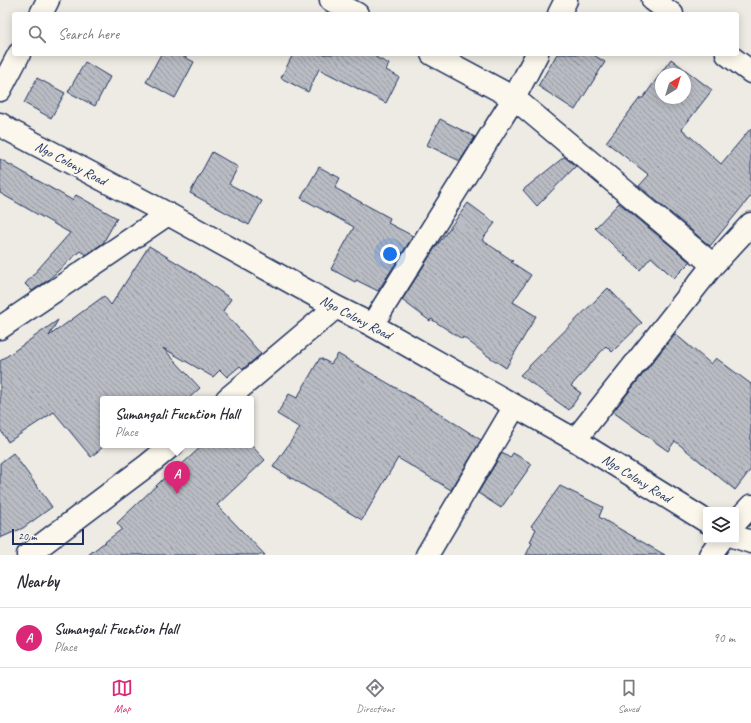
<!DOCTYPE html>
<style>
:root{--surface:#fff;--page:#f7f7f7;--text:#2b2b33;--muted:#7c7c81;--line:#e1e1e2;--accent:#db2777}
body{margin:0;font-family:Caveat,sans-serif;background:var(--page);color:var(--text)}
.controls{position:absolute;right:12px;bottom:12px;display:grid;overflow:hidden;border-radius:4px;box-shadow:0 2px 10px #0003}
.controls button{width:36px;height:36px;display:grid;place-items:center;padding:0;border:0;border-bottom:1px solid var(--line);background:var(--surface);color:var(--text);font:20px sans-serif}
.compass{position:absolute;left:655px;top:68px;width:36px;height:36px;border-radius:50%;background:var(--surface);box-shadow:0 2px 10px #0003;rotate:38deg}
.scale{position:absolute;left:12px;bottom:10px;width:72px;box-sizing:border-box;padding-left:4px;border:2px solid #1b2f5e;border-top:0;font-size:11px;line-height:14px;white-space:nowrap;color:#1b2f5e;-webkit-text-stroke:3px #fbf7ec;paint-order:stroke}
.you{position:absolute;left:390px;top:254px;width:14px;height:14px;margin:-10px;border:3px solid #fff;border-radius:50%;background:#1a73e8;box-shadow:0 0 0 6px #1a73e833}
.badge{display:grid;place-items:center;width:26px;height:26px;border-radius:50%;background:var(--accent);color:#fff;font-size:13px;font-weight:700}
.pin{position:absolute;translate:-50% -33px;filter:drop-shadow(0 1px 2px #0008)}
.pin::after{content:'';position:absolute;top:21px;width:14px;height:12px;background:inherit;clip-path:polygon(0 0,100% 0,50% 100%)}
.popup{position:absolute;left:100px;top:396px;width:154px;height:52px;box-sizing:border-box;display:grid;place-content:center;border-radius:4px;background:var(--surface);filter:drop-shadow(0 1px 3px #0005);font-size:13px;white-space:nowrap;color:var(--muted)}
.popup b{font-size:15px;color:var(--text)}
.popup::after{content:'';position:absolute;left:50%;top:100%;margin-left:-8px;border:8px solid transparent;border-top-color:var(--surface)}
.list{margin:0;padding:0;list-style:none}
h2{display:flex;justify-content:space-between;align-items:center;height:52px;margin:0;padding:0 16px;font-size:17px}
h2 small{font-size:13px;font-weight:400;color:var(--muted)}
.list li{display:grid;grid-template-columns:26px 1fr auto;gap:12px;align-items:center;box-sizing:border-box;height:60px;padding:0 16px;border-top:1px solid var(--line)}
.list b{display:block;font-size:15px;white-space:nowrap}
.list p{margin:0;font-size:13px;white-space:nowrap;color:var(--muted)}
.list em{font-size:13px;font-style:normal;color:var(--muted)}
.icon{flex:none;width:22px;height:22px;fill:none;stroke:currentColor;stroke-width:2;stroke-linecap:round;stroke-linejoin:round}
.map{position:relative;flex:none;width:751px;height:555px;overflow:hidden}
.search{position:absolute;background:var(--surface);box-shadow:0 2px 10px #0003;left:12px;right:12px;top:12px;height:44px;display:flex;align-items:center;gap:10px;box-sizing:border-box;padding:0 14px;border-radius:4px;color:var(--muted);font-size:15px}
.sheet{height:112px;background:var(--surface)}
nav{display:flex;justify-content:space-around;align-items:center;box-sizing:border-box;height:56px;border-top:1px solid var(--line);background:var(--surface);font-size:11px;color:var(--muted)}
nav a{display:grid;justify-items:center;gap:2px}
nav .on{color:var(--accent)}
.map>svg:first-child{display:block}
.building{fill:url(#building-back-hatch);stroke:#1b2f5e;fill-rule:evenodd}
.lines{fill:none;stroke-linecap:round;stroke-linejoin:round}
.minor-casing{stroke:#1b2f5e;stroke-width:25}
.minor{stroke:#fbf7ec;stroke-width:22}
.labels{text-anchor:middle;stroke-width:4;stroke-linejoin:round;paint-order:stroke}
.street-label{font-size:14px;fill:#1b2f5e;stroke:#fbf7ec}
</style>
<div class="map">
<svg width="751" height="555" viewBox="0 0 751 555">
<defs>
<pattern id="building-back-hatch" width="6" height="6" patternUnits="userSpaceOnUse"><rect width="6" height="6" fill="#b9bcc3"/><path d="M-1 5l2 2M0 0l6 6M5-1l2 2" fill="none" stroke="#9699a2"/></pattern>
</defs>
<rect width="100%" height="100%" fill="#eeebe4"/>
<filter id="ink" filterUnits="userSpaceOnUse"><feTurbulence type="fractalNoise" baseFrequency=".025" numOctaves="2"/><feDisplacementMap in="SourceGraphic" scale="8" xChannelSelector="R" yChannelSelector="G"/><feConvolveMatrix kernelMatrix="1 2 1 2 8 2 1 2 1" color-interpolation-filters="sRGB"/></filter>
<g filter="url(#ink)">
<path class="building" d="M161 54H179L194 62 175 98 146 82Z
M289 54H370L389 64 386 70 399 77 386 103 319 69 308 92 281 78 292 56Z
M557 54H592L605 62 575 110 538 86Z
M671 59 712 90 682 129 721 164 751 128V196L710 246 639 186 649 175 606 142 640 98H643ZM661 74H685V98H661Z
M85 62 110 77 95 106 68 92Z
M37 78 65 93 51 118 24 103Z
M440 119 475 137 460 161 427 145Z
M212 152 238 167 229 184 262 201 249 225 190 193Z
M564 157 576 166 537 206 523 190Z
M0 159 72 200 76 195 117 218 103 243 86 255 80 251 48 280 32 291 25 284 70 233 0 193Z
M319 167 340 178 335 188 390 218 388 223 413 236 378 291 356 280 355 282 331 269 354 227 301 198Z
M468 203 495 223 482 240 513 261 511 262 531 275 513 302 536 316 506 368 485 354 463 337 462 339 431 319 430 321 402 300 435 248Z
M619 203 690 262 674 278 651 257 640 270 595 228Z
M149 246 194 273 231 299 223 311 261 354 243 369 240 366 227 377 220 370 213 377 163 348 200 388 188 399H103V447L91 457 54 412 8 442 0 429V361L58 320 49 336 104 296 111 305Z
M608 288 642 323 612 352 606 346 571 386 581 393 569 410 520 375Z
M675 334 711 364 716 358 751 384V469L735 490 675 441 668 451 613 412Z
M338 354 439 413 481 440 451 490 398 458 362 520 273 467 300 428 277 414 289 394 297 398 320 358 331 364Z
M203 445H251L265 460 217 505 265 555H88L122 529 117 523 179 464 180 466Z
M13 453 52 507 23 528 0 538V463Z
M502 453 510 458 513 453 532 464 501 508 478 493Z
M560 486 603 507 599 517 665 555H526L532 543 530 542 536 529 531 526Z"/>
<g class="lines">
<defs>
<path id="minor" d="M331 0 357 14
M653 0 672 14
M41 14 48 0
M559 14 566 0
M432 54 514 98 713 265
M727 54 751 72
M0 90 19 54
M0 124 9 130 168 214 336 307 372 325 575 440 706 521
M372 325 514 98 537 54
M0 328 168 214
M227 399 336 307
M575 440 713 265 751 224
M736 522 751 506
M736 537 751 542
M28 555 149 464 172 445
M427 555 515 406
M710 555 721 540"/>
</defs>
<use href="#minor" class="minor-casing"/>
<use href="#minor" class="minor"/>
</g>
</g>
<g class="labels">
<g class="street-label">
<text transform="translate(71 163) rotate(28)" y="5">Ngo Colony Road</text>
<text transform="translate(356 317) rotate(28)" y="5">Ngo Colony Road</text>
<text transform="translate(637 478) rotate(32)" y="5">Ngo Colony Road</text>
</g>
</g>
</svg>
<div class="controls">
<button><svg class="icon" aria-label="layers" viewBox="0 0 24 24"><path d="M12 4l9 5-9 5-9-5zM3 14l9 5 9-5"/></svg></button>
</div>
<svg class="compass" viewBox="-18 -18 36 36"><path d="M0-13l5 13h-10z" fill="#e53935"/><path d="M0 13l5-13h-10z" fill="#7c7c81"/></svg>
<div class="scale">20 m</div>
<div class="you"></div>
<div class="pin badge" style="left:177px;top:494px">A</div>
<div class="popup"><b>Sumangali Fucntion Hall</b>Place</div>
<div class="search"><svg class="icon" aria-label="search" viewBox="0 0 24 24"><circle cx="10" cy="10" r="6"/><path d="M15 15l6 6"/></svg>Search here</div>
</div>
<section class="sheet">
<h2>Nearby<small></small></h2>
<ul class="list">
<li><span class="badge">A</span><div><b>Sumangali Fucntion Hall</b><p>Place</p></div><em>90 m</em></li>
</ul>
</section>
<nav>
<a class="on"><svg class="icon" aria-label="map" viewBox="0 0 24 24"><path d="M3 6l6-2 6 2 6-2v14l-6 2-6-2-6 2zM9 4v14M15 6v14"/></svg>Map</a>
<a><svg class="icon" aria-label="directions" viewBox="0 0 24 24"><path d="M12 3l9 9-9 9-9-9zM9 14v-3h6M13 9l2 2-2 2"/></svg>Directions</a>
<a><svg class="icon" aria-label="saved" viewBox="0 0 24 24"><path d="M7 4h10v16l-5-4-5 4z"/></svg>Saved</a>
</nav>
